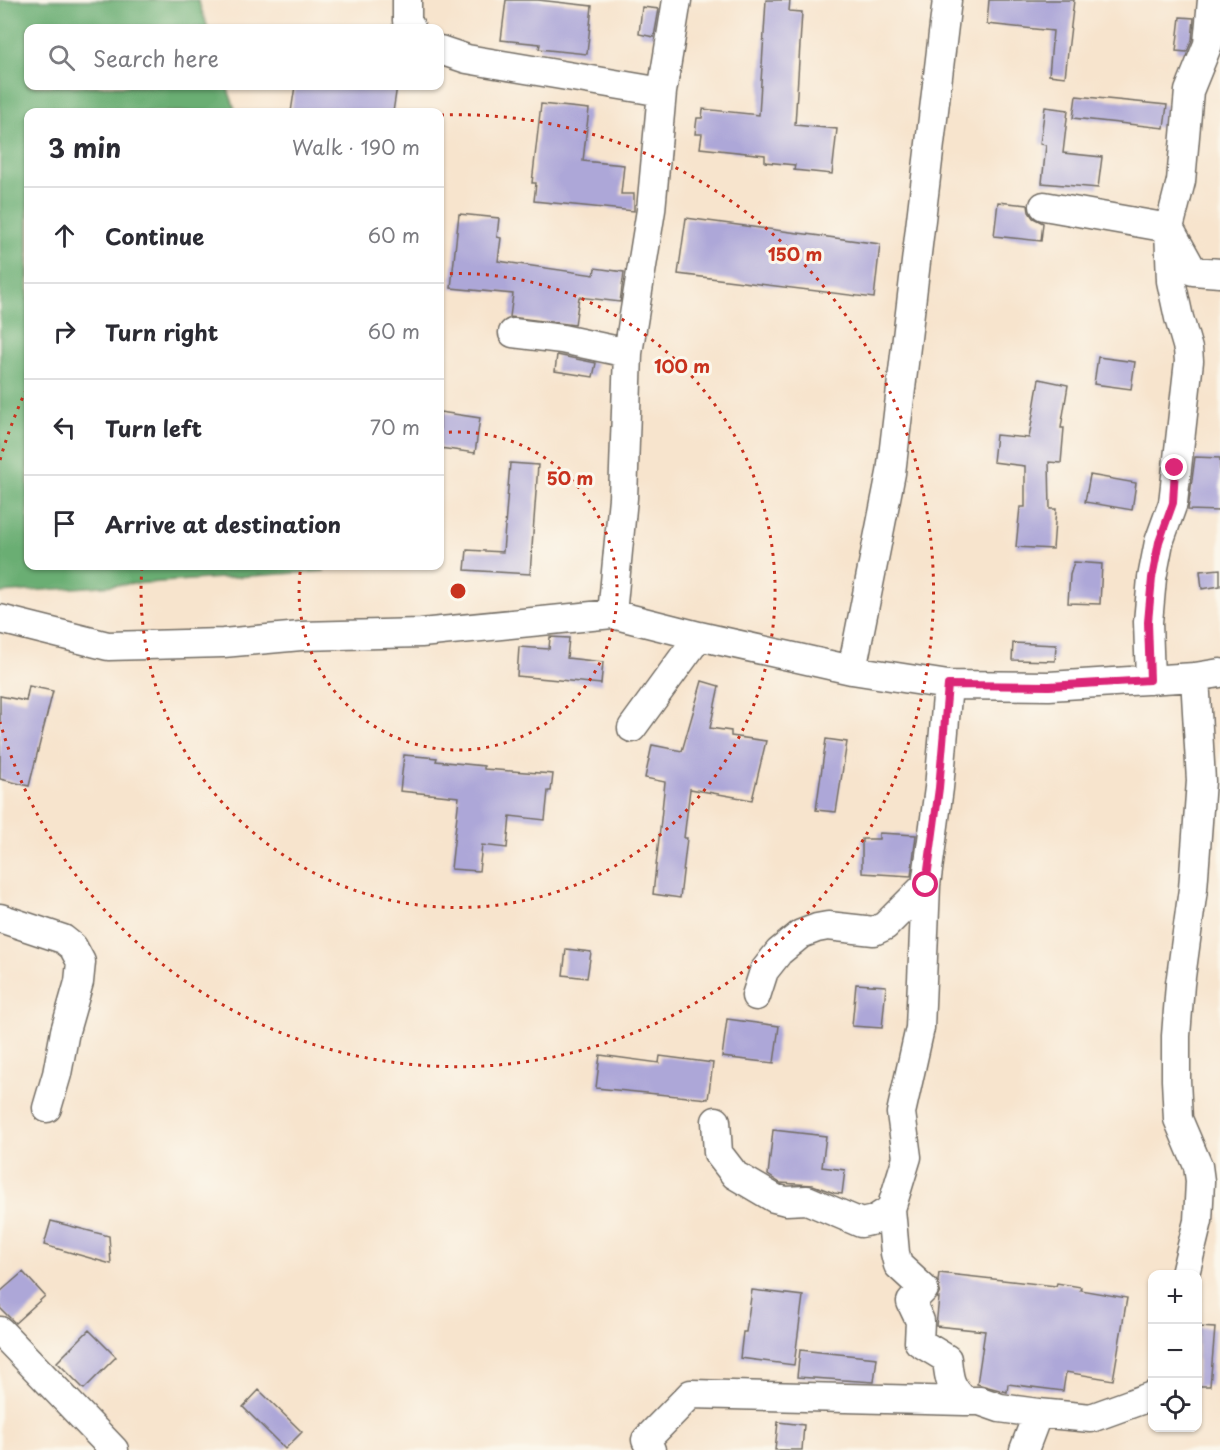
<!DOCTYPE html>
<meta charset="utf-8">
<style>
:root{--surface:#fff;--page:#f7f7f7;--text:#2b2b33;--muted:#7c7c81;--line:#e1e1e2}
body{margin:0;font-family:"Playpen Sans",sans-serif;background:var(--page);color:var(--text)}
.controls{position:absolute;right:18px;bottom:18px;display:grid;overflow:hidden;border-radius:12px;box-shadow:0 2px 4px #0004}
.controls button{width:54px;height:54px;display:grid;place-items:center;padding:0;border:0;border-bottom:2px solid var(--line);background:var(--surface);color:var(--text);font:30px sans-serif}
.stop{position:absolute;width:18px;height:18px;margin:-14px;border:4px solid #db2777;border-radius:50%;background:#fff}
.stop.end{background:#db2777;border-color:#fff;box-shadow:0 2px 6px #0008}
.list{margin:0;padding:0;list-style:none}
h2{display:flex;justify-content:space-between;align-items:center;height:78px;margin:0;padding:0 24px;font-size:26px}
h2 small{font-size:20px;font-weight:400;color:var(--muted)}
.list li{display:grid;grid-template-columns:39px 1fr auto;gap:18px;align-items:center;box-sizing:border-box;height:96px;padding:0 24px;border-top:2px solid var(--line)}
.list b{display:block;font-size:22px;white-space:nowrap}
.list em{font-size:20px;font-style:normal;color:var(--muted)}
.icon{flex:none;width:33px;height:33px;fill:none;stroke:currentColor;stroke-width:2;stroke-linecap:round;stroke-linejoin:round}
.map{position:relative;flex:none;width:1220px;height:1450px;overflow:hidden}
.search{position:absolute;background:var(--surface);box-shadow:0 2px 4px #0004;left:24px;top:24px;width:420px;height:66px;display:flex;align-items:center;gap:15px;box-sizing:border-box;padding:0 21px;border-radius:12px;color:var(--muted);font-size:22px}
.panel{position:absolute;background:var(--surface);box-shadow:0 2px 4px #0004;left:24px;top:108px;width:420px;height:462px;border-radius:12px}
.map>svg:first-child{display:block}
.forest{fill:#6aae73;stroke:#4a6c4f;stroke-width:1.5}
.building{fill:#ada7d8}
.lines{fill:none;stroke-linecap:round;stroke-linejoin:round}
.minor-casing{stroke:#726c64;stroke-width:31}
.minor{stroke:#fff;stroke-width:28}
.route{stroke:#db2777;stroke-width:8}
.ring{fill:none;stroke:#c8321e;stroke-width:3;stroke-dasharray:3 6}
.centre{fill:#c8321e;stroke:#fbf7ec;stroke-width:3}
.ring-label{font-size:18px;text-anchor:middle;font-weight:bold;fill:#c8321e;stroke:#fbf7ec;stroke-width:6;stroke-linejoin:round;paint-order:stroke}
</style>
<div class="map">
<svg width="1220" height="1450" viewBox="0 0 1220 1450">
<rect width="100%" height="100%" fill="#fbf7ec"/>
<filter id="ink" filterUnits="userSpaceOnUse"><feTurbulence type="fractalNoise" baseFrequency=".0167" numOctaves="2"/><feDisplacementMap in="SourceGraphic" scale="12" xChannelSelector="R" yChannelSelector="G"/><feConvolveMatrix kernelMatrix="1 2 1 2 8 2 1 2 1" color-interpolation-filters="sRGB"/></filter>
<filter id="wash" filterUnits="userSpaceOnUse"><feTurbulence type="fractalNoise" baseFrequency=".008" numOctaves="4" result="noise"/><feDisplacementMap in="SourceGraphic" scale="24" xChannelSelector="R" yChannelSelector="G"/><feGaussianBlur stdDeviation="1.35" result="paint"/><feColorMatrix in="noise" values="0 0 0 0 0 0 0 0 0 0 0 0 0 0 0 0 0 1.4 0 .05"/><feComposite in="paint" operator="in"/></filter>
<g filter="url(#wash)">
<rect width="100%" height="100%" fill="#f7e4cd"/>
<path class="forest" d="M0 0H198L208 28H28V86H227L236 112H28V566H323L324 571 0 593Z"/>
<g id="blocks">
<path class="building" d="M506 0H538L592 6 587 54 539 49 540 44 501 40Z
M766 0H790L789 11 802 12 795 125 837 129 832 174 794 170 795 165 765 162V155L700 148 702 134H695L697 118H702L703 109 759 115Z
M989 0H1074L1065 77 1049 75 1053 31 987 24Z
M642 7 659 9 654 37 639 34Z
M1180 17 1194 18 1192 40 1187 52 1176 51Z
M295 86H397L393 112H291Z
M1076 96 1167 105 1164 128 1073 118Z
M541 104 589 109 583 161 624 165 621 194H634V211L534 201 536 183H532Z
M1045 107 1068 110 1063 153 1102 157 1098 188 1042 183 1046 145 1040 144Z
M998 202 1028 205 1029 212 1033 218 1043 223 1041 241 994 236Z
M459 214 499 218 497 237 501 238 498 261 594 275 595 268 624 272 620 302 579 297 575 325 510 317 513 294 451 288Z
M686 218 880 244 874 298 678 274Z
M557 355 596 363 593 377 555 371Z
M1098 357 1135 362 1131 389 1094 384Z
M1039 379 1068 385 1061 428H1064L1061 463 1049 462 1050 509H1056L1053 549 1016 547 1020 507H1025V466L993 462 996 435 1029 438Z
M440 412 480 418 475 453 440 448Z
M1195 457 1220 458V511L1188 510Z
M510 463 538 465 530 574 465 570 467 550 503 552Z
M1090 475 1136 483 1132 510 1085 502Z
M1074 562 1102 564 1100 604 1068 603 1070 575Z
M1220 569V586L1202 589 1200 571Z
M550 637 569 638 567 658 603 662 601 684 517 676 519 647 549 649Z
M1013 643 1056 645 1055 661 1012 660Z
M702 681 719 686 710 728 731 731V736L766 741 752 800 690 789 684 838H687L680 898 653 894 665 782 645 778 652 745 682 751Z
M29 686 53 691 29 786 0 779V696L26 701Z
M826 739 847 742 836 812 816 810Z
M404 755 437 758 436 761 484 766V769L553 774 551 791H548L545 820 510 816 507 848 482 845 479 871 451 869 459 797 400 791Z
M879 833 916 835 911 876 862 873V839H879Z
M566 949 591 952 587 978 563 975Z
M856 984 886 986 882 1028 852 1026Z
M727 1019 779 1026 774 1063 722 1057Z
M600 1055 659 1063 660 1056 713 1063 708 1099 596 1088Z
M773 1130 826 1136 822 1167 845 1170 842 1194 834 1193 813 1185 780 1183 768 1175Z
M51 1221 109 1236 111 1264 44 1245Z
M23 1272 45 1296 15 1323 0 1308V1292Z
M939 1273 1056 1286 1057 1283 1081 1287 1080 1290 1127 1298 1113 1380 1066 1372 1063 1391 1008 1384 1007 1392 977 1384 985 1331 936 1326 939 1298H937L940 1292 938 1281Z
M752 1290 803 1296 794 1365 740 1358 743 1332H746Z
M1198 1327 1215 1328 1210 1386H1197Z
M89 1330 116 1357 84 1389 57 1362Z
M800 1350 877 1358 874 1382 797 1377Z
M259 1390 302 1432 285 1449 243 1407Z
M778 1422 804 1425 802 1450H775Z"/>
</g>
</g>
<g filter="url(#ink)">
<use href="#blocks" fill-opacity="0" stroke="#726c64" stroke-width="1.5"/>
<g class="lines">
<defs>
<path id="minor" d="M407 0V21L411 28
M440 50 467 59 662 92
M1044 206 1169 228
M1172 233 1193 271 1220 273
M513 333 562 339 628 353
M612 614 623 498 628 353 651 210 662 92 677 0
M0 619 108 646 223 643 301 636 421 633 612 614 699 636 852 670 948 685 1049 686 1195 677 1220 673
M852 670 891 473 947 0
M1150 680 1148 622 1152 578 1159 542 1173 503 1189 361 1188 349 1179 318 1171 281 1169 228 1181 181 1189 91 1208 44 1212 0
M948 685 939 788 926 885 920 1028 901 1113 907 1157 891 1209 895 1253 898 1265 924 1289 911 1302 920 1321 919 1342 947 1359C949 1380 950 1387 965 1401H980L1000 1408 1038 1413 1024 1450
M632 728 699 636
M0 918 63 939 73 947 81 962 79 982 65 1031 57 1074 47 1108
M756 996 764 971 779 952 801 934 817 928 828 926 874 931 885 926 926 885
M716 1121 718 1153 735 1175 774 1198 786 1201 807 1200 861 1223 874 1220 891 1209
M1185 1274 1198 1221 1200 1181 1198 1166 1178 1119 1176 1080V1036L1180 984 1193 889 1201 781 1195 677
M0 1331 114 1450
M1038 1413 1091 1418 1152 1396
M651 1450 646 1440 691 1394 965 1401"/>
</defs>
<use href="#minor" class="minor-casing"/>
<use href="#minor" class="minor"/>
</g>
</g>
<g class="lines" filter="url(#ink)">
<path class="route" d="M926 885 939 788 948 685 1049 686 1150 680 1148 622 1152 578 1159 542 1173 503 1175 468"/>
</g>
<g class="ring">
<path d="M440 433A159 159 0 1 1 301 566"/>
<path d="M441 274A317 317 0 1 1 142 566"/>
<path d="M0 460A476 476 0 0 1 28 386M441 115A476 476 0 1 1 0 722"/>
</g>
<circle cx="458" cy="591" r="9" class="centre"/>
<g class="ring-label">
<text x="795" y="261">150 m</text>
<text x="682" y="373">100 m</text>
<text x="570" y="485">50 m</text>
</g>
</svg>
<div class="controls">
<button>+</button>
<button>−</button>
<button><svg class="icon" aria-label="locate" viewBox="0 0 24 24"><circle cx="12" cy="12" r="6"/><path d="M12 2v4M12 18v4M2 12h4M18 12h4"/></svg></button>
</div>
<div class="stop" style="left:926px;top:885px"></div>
<div class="stop end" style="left:1175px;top:468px"></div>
<div class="search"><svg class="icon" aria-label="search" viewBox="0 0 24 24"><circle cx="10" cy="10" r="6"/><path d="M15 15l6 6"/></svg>Search here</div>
<section class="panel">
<h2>3 min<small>Walk · 190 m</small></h2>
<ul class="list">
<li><svg class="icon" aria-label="ahead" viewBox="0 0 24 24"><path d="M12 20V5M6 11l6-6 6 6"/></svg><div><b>Continue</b></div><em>60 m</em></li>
<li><svg class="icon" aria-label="right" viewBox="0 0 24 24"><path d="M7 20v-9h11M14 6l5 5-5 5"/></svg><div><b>Turn right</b></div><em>60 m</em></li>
<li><svg class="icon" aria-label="left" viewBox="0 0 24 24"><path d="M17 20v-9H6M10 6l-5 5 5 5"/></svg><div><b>Turn left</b></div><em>70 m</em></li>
<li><svg class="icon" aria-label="arrive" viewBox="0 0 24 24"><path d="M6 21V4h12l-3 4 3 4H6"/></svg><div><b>Arrive at destination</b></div></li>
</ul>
</section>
</div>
